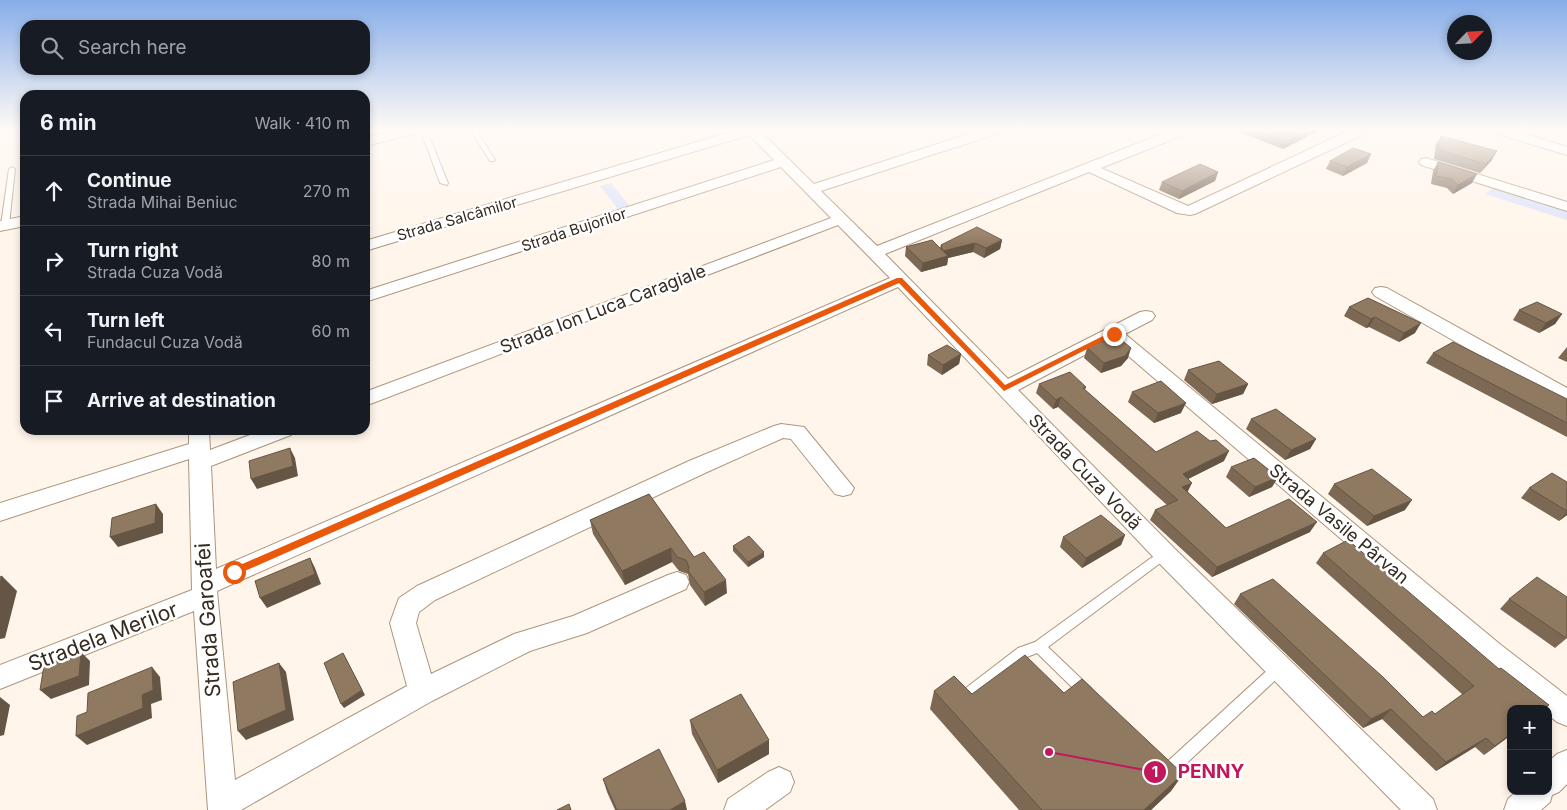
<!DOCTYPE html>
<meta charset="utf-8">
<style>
:root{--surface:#171b24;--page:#20242c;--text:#f1f3f6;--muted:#9ea1a6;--line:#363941}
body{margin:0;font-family:Inter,sans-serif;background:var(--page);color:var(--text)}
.controls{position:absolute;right:15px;bottom:15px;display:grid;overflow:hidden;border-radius:10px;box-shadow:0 2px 8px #0003}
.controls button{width:45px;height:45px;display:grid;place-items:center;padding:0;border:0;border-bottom:1px solid var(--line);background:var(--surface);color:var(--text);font:25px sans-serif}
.compass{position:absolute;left:1447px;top:15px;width:45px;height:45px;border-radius:50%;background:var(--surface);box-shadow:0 2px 8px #0003;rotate:65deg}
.stop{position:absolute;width:15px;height:15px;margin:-11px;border:4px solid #ea580c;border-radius:50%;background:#fff}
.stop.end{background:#ea580c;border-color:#fff;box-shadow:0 1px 5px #0008}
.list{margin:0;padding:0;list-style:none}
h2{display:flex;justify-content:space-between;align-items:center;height:65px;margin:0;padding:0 20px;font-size:21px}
h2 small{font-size:16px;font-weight:400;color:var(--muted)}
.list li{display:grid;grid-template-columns:32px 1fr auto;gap:15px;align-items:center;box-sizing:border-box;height:70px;padding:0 20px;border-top:1px solid var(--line)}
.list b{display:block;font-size:19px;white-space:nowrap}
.list p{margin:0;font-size:16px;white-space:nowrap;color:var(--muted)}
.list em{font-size:16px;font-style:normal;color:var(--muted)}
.icon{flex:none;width:28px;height:28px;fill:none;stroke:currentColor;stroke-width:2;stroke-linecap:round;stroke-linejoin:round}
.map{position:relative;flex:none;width:1567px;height:810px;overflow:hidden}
.search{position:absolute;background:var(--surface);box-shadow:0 2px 8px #0003;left:20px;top:20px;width:350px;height:55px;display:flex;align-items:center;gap:12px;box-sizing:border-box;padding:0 18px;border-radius:15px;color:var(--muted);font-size:19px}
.panel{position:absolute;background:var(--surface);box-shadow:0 2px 8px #0003;left:20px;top:90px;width:350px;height:345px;border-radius:15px}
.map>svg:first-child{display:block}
.green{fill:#dce2fb}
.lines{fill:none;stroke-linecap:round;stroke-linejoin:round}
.lane-casing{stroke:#ad957d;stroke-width:2}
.street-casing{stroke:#ad957d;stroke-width:2}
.lane{fill:#fff;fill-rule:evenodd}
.street{fill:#fff;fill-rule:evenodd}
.wall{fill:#7c6853}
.shaded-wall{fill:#655544}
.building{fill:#907961;stroke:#655544}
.route{fill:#ea580c}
.labels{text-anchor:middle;stroke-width:5;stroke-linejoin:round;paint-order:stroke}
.far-street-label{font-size:15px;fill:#352b21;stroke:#fff}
.street-label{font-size:18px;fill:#352b21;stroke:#fff}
.near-street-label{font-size:21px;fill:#352b21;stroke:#fff}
.leader{fill:none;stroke:#c2185b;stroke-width:2}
.callout-dot{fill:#c2185b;stroke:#fff;stroke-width:2}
.mark-label{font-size:15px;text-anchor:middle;font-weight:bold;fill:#fff}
.callout-label{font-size:19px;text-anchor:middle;font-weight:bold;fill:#c2185b;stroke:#fff;stroke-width:5;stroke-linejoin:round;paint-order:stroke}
</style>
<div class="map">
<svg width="1567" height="810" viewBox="0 0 1567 810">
<rect width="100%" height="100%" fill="#fff5ea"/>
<path class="green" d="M611 183 631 208 620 212 600 186Z
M1498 184 1567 207V220L1485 194Z"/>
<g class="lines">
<defs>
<path id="lane" d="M14 131H20L21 134 16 135Z
M421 131H427L448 183 447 185 440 183Z
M471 131H477L495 160 494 161H490Z
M12 167 15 169 9 225 5 227 1 225 9 169Z
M1167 551 1171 553 1173 556 1171 559 1159 564 1048 647 1092 689 1094 693 1092 697 1087 699 1082 697 1037 653 1027 657 968 702 963 704 958 702 956 698 958 694 1018 648 1035 642 1151 558Z
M1278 663 1283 665 1285 669 1283 673 1173 776 1168 778 1163 776 1157 767 1159 762 1164 760 1168 761 1273 665Z"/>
<path id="street" d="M392 131H415L414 134 365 146V138Z
M734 131H760L814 184 977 131H997L996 134 821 191 877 246 1169 131H1187L1186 134 1101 168 1188 206 1348 131H1365L1364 134 1195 214 1190 215 1177 213 1089 172 885 254 1008 379 1140 312 1146 311 1152 312 1155 316 1152 320 1125 334 1501 645 1567 696V726L1557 722 1548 715V709H1541L1483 661 1111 341 1018 390 1175 549 1433 799 1437 810H1401L1159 563 898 287 217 591 235 780 407 686 390 623 399 598 417 586 689 461 774 426 781 424 804 427 854 488 851 494 843 496 835 494 791 439 783 438 705 473 435 600 419 612 416 623 431 674 514 634 573 616 668 575 677 572 686 575 689 582 686 589 587 633 530 651 432 701 241 810H208L194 611 0 689V665L192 590 189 459 0 521V503L189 444V430H209L210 450 263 430H294L291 435 211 466 216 569 890 278 838 225 365 406V392L831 218 781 167 365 302V291L774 160 749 135 365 251V241Z
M1497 131H1517L1567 147V155L1498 134Z
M1426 158 1567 202V211L1421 165 1419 162 1421 159Z
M25 216V226L0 231V221Z
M1381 287 1387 288 1567 388V403L1560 401 1375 296 1372 292 1375 288Z
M1567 750V784L1559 792 1552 795 1550 802 1541 810H1504L1508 799 1517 791H1548V762L1557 754Z
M779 767 790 772 794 782 790 792 765 810H724L728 799 768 772Z"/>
</defs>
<use href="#lane" class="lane-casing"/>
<use href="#street" class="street-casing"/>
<use href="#lane" class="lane"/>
<use href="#street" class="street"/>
</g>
<path class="wall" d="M1236 131H1318L1283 149Z
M1441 136 1492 160 1480 173 1434 159 1436 144Z
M1371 154 1367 163 1343 176 1326 169 1330 161Z
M1438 162 1472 183 1453 194 1447 188 1431 184 1433 171Z
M1218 172 1215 181 1179 199 1159 190 1162 182Z
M1002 240 1000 249 984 258 973 252 948 258 947 265 921 272 905 256 906 247 940 248 941 245Z
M1349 307 1415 333 1399 342 1369 327 1366 328 1344 316Z
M1519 310 1562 314 1555 324 1539 333 1513 320Z
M1567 347V362L1558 358Z
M1087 348 1128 358 1121 366 1101 373 1084 358Z
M1433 353 1567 399V437L1426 363Z
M961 354 959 364 942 375 927 365 928 355Z
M1188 370 1248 384 1243 394 1212 404 1184 380Z
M1039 384 1086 387 1085 390 1156 452 1224 461 1188 479V492L1226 528 1310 532 1212 577 1150 520 1155 510 1167 505 1058 407 1053 409 1036 393Z
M1132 392 1181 413 1154 423 1128 402Z
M1251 419 1316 439 1310 449 1285 460 1246 429Z
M1231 467 1278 477 1272 487 1249 497 1226 477Z
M1567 482V515L1559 521 1521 498 1529 488Z
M1334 484 1405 510 1367 526 1328 494Z
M649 494 694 557 727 593 705 606 690 585 688 574 679 571 672 562 625 585 593 534 590 520Z
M1125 535 1121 545 1082 568 1060 547 1063 537Z
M733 546 764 557 748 567 733 551Z
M1323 553 1511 709V735L1484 755 1475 747 1436 771 1382 719 1363 728 1234 604 1240 594 1423 717 1435 714 1463 695 1316 563Z
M1567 597V638L1555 648 1500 609 1509 599Z
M934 691 972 694 1064 693 1183 774 1171 791 1151 810H1019L930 709Z
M690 720 769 754 718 783 692 734Z
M603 779 687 810H615L607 792Z"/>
<path class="shaded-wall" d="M1308 131H1318L1283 149 1285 142Z
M1497 151 1492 160 1480 173 1486 164Z
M1371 154 1367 163 1343 176 1347 167Z
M1218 172 1215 181 1179 199 1182 191Z
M1477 174 1472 183 1453 194 1458 185Z
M1002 240 1000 249 984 258 986 248Z
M975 243 973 252 948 258 947 265 921 272 923 263 943 251Z
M1562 314 1555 324 1539 333 1546 323Z
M1375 317 1369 327 1366 328 1371 319Z
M1421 323 1415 333 1399 342 1404 333Z
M1131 348 1128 358 1121 366 1101 373 1104 363Z
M961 354 959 364 942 375 943 365Z
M1248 384 1243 394 1212 404 1217 394Z
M1061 397 1058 407 1053 409 1056 400Z
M1186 403 1181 413 1154 423 1158 413Z
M1316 439 1310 449 1285 460 1291 450Z
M290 448 295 458 298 476 257 489 251 479Z
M1229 451 1224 461 1178 484 1183 474Z
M1278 477 1272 487 1249 497 1255 487Z
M1192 483 1187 493 1182 487Z
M1412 500 1405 510 1367 526 1374 516Z
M156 504 163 514V533L118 547 110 537Z
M1567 512V515L1559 521Z
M1317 522 1310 532 1212 577 1217 567Z
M1125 535 1121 545 1082 568 1086 558Z
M671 548 672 562 625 585 622 571Z
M764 552V557L748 567V562Z
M310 558 315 568 321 584 267 608 260 598Z
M2 576 17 591 5 638 0 639V578Z
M726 580 727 593 705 606 704 592Z
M81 652 90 661 89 685 51 699 40 690Z
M343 653 365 695 344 708 341 704Z
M279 663 286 672 294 720 246 740 238 731Z
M152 667 160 677 162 700 151 704 152 718 87 745 76 736 142 695Z
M0 697 10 705 4 735 0 736Z
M1391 709 1382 719 1363 728 1371 719Z
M1511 734V735L1484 755 1495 746Z
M1486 738 1475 747 1436 771 1446 762Z
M769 740V754L718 783 717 770Z
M1183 774 1171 791 1151 810H1144Z
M685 801 687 810H670Z"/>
<path class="building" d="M1256 131H1308L1285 142Z
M1441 136 1497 151 1486 164 1439 150Z
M1353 148 1371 154 1347 167 1330 161Z
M1438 162 1477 174 1458 185 1452 179 1436 176Z
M1200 164 1218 172 1182 191 1162 182Z
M977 227 1002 240 986 248 975 243 943 251 948 256 923 263 906 247 932 240 943 251 941 245Z
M1368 298 1421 323 1404 333 1375 317 1371 319 1349 307Z
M1537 302 1562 314 1546 323 1519 310Z
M1117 336 1131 348 1125 356 1104 363 1087 348 1095 344Z
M1453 342 1567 399V423L1433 353Z
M947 345 961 354 943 365 928 355Z
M1219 361 1248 384 1217 394 1188 370Z
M1070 372 1086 387 1083 388 1156 452 1197 431 1210 441 1216 440 1229 451 1183 474 1192 483 1182 487 1226 528 1289 499 1317 522 1217 567 1155 510 1178 500 1061 397 1056 400 1039 384Z
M1161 381 1186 403 1158 413 1132 392Z
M1276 409 1316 439 1291 450 1251 419Z
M290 448 293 466 251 479 249 461Z
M1254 458 1278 477 1255 487 1231 467Z
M1372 469 1412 500 1374 516 1334 484Z
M1552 473 1567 482V511L1529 488Z
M649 494 694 557 704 552 726 580 704 592 688 571 689 567 686 560 677 557 671 548 622 571 590 520Z
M156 504 155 523 110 537 112 518Z
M1101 515 1125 535 1086 558 1063 537Z
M749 536 764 552 748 562 733 546Z
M1348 540 1499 669 1501 668 1549 705 1544 709H1511V734L1495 746 1486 738 1446 762 1391 709 1371 719 1240 594 1273 579 1383 677 1423 717 1432 711 1435 714 1474 686 1323 553Z
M310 558 315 574 260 598 255 581Z
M2 576 0 585V577Z
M1537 577 1567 597V637L1566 638 1509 599Z
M81 652 79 676 40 690 44 665Z
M343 653 362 690 341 704 324 663Z
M1025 655 1064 693 1082 679 1183 774 1144 810H1042L934 691 954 676 972 694Z
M279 663 286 710 238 731 233 682Z
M152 667 153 690 142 695 143 708 76 736 77 716 87 712 88 693Z
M741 694 769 740 717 770 690 720Z
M659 749 685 801 670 810H617L603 779Z
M569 804 571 810H557Z"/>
<linearGradient id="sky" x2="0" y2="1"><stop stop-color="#87aee9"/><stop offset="0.53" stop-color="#fffaf6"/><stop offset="1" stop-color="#fffaf6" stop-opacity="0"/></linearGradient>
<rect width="1567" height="245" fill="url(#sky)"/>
<path class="route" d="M897 278H902L1005 385 1111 332 1117 334 1004 391 899 283 238 574H231L229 572 231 569Z"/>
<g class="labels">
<g class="far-street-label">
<text transform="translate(457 219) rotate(-16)" y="5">Strada Salcâmilor</text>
<text transform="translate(574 230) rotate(-18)" y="5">Strada Bujorilor</text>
</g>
<g class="street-label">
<text transform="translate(603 309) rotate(-21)" y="6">Strada Ion Luca Caragiale</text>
<text transform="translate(1085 472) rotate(46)" y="6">Strada Cuza Vodă</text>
<text transform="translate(1339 524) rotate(40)" y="6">Strada Vasile Pârvan</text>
</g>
<g class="near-street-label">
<text transform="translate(208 620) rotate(-94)" y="7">Strada Garoafei</text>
<text transform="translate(103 637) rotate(-21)" y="7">Stradela Merilor</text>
</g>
</g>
<path class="leader" d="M1049 752L1155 772"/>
<g class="callout-dot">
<circle cx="1049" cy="752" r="5"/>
<circle cx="1155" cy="772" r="12"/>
</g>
<g class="mark-label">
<text x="1155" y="777">1</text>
</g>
<g class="callout-label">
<text x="1211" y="778">PENNY</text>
</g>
</svg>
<div class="controls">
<button>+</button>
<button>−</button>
</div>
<svg class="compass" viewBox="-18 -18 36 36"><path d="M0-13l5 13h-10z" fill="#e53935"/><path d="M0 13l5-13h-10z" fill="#9ea1a6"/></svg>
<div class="stop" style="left:234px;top:572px"></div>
<div class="stop end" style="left:1114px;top:334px"></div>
<div class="search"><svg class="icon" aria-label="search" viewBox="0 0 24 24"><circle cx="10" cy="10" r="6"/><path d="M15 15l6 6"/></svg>Search here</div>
<section class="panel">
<h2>6 min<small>Walk · 410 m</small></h2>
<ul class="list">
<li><svg class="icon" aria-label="ahead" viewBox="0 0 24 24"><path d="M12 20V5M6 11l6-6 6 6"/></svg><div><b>Continue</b><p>Strada Mihai Beniuc</p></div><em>270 m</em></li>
<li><svg class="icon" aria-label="right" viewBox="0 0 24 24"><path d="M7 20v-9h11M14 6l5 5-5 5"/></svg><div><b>Turn right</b><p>Strada Cuza Vodă</p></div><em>80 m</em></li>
<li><svg class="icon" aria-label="left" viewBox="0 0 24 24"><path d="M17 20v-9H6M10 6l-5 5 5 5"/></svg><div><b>Turn left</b><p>Fundacul Cuza Vodă</p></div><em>60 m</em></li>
<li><svg class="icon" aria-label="arrive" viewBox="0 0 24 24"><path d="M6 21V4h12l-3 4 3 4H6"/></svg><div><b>Arrive at destination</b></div></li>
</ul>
</section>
</div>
